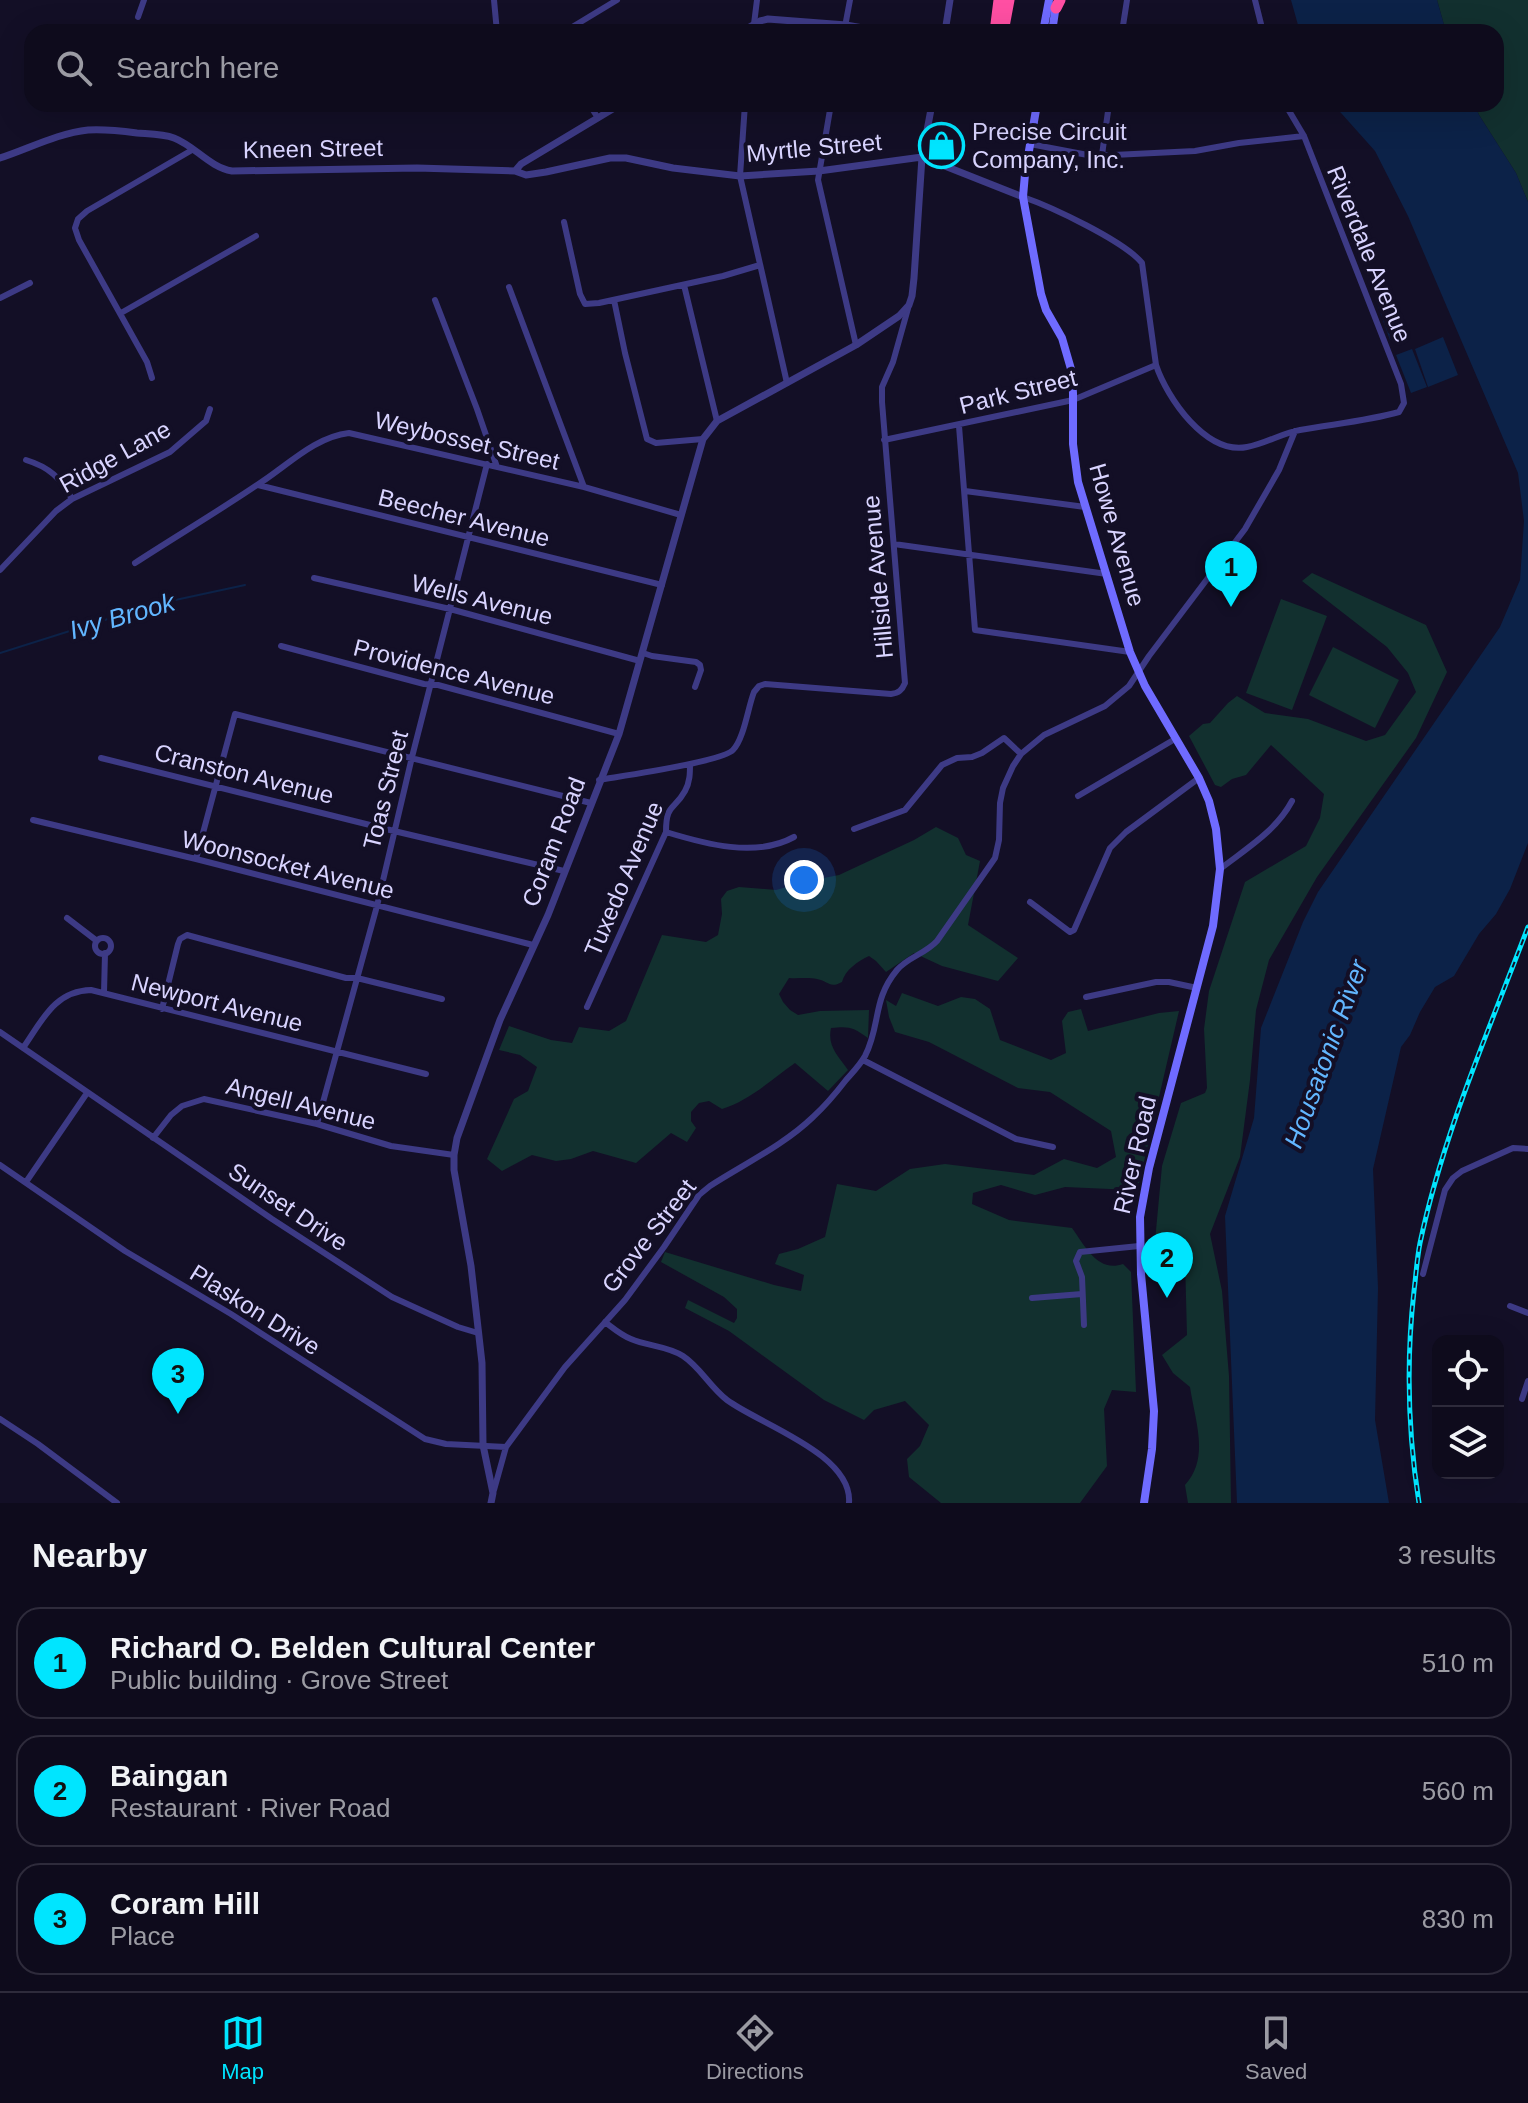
<!DOCTYPE html>
<meta charset="utf-8">
<style>
:root{--surface:#0e0b1c;--page:#171425;--text:#f1f3f6;--muted:#9b9ba3;--line:#2e2b3b;--accent:#00e5ff}
body{margin:0;font-family:Arial,sans-serif;background:var(--page);color:var(--text)}
.controls{position:absolute;right:24px;bottom:24px;display:grid;overflow:hidden;border-radius:16px;box-shadow:0 8px 32px #0002}
.controls button{width:72px;height:72px;display:grid;place-items:center;padding:0;border:0;border-bottom:2px solid var(--line);background:var(--surface);color:var(--text);font:40px sans-serif}
.you{position:absolute;left:804px;top:880px;width:28px;height:28px;margin:-20px;border:6px solid #fff;border-radius:50%;background:#1a73e8;box-shadow:0 0 0 12px #1a73e833}
.badge{display:grid;place-items:center;width:52px;height:52px;border-radius:50%;background:var(--accent);color:#111;font-size:26px;font-weight:700}
.pin{position:absolute;translate:-50% -66px;filter:drop-shadow(0 2px 4px #0008)}
.pin::after{content:'';position:absolute;top:42px;width:28px;height:24px;background:inherit;clip-path:polygon(0 0,100% 0,50% 100%)}
.list{margin:0;padding:0;list-style:none}
h2{display:flex;justify-content:space-between;align-items:center;height:104px;margin:0;padding:0 32px;font-size:34px}
h2 small{font-size:26px;font-weight:400;color:var(--muted)}
.list li{display:grid;grid-template-columns:52px 1fr auto;gap:24px;align-items:center;box-sizing:border-box;height:112px;margin:0 16px 16px;padding:0 16px;border:2px solid var(--line);border-radius:24px}
.list b{display:block;font-size:30px;white-space:nowrap}
.list p{margin:0;font-size:26px;white-space:nowrap;color:var(--muted)}
.list em{font-size:26px;font-style:normal;color:var(--muted)}
.icon{flex:none;width:44px;height:44px;fill:none;stroke:currentColor;stroke-width:2;stroke-linecap:round;stroke-linejoin:round}
.map{position:relative;flex:none;width:1528px;height:1503px;overflow:hidden}
.search{position:absolute;background:var(--surface);box-shadow:0 8px 32px #0002;left:24px;right:24px;top:24px;height:88px;display:flex;align-items:center;gap:20px;box-sizing:border-box;padding:0 28px;border-radius:24px;color:var(--muted);font-size:30px}
.sheet{height:488px;background:var(--surface)}
nav{display:flex;justify-content:space-around;align-items:center;box-sizing:border-box;height:112px;border-top:2px solid var(--line);background:var(--surface);font-size:22px;color:var(--muted)}
nav a{display:grid;justify-items:center;gap:4px}
nav .on{color:var(--accent)}
.map>svg:first-child{display:block}
.green{fill:#12302f}
.water{fill:#0c2248}
.lines{fill:none;stroke-linecap:round;stroke-linejoin:round}
.stream{stroke:#0c2248;stroke-width:2}
.minor{stroke:#3d3a85;stroke-width:6}
.tertiary{stroke:#3d3a85;stroke-width:7}
.secondary{stroke:#6f6bff;stroke-width:8}
.motorway{stroke:#ff4fa3;stroke-width:11}
.rail-casing{stroke:#00e5ff;stroke-width:5}
.rail{stroke:#130f26;stroke-width:2;stroke-dasharray:6;stroke-linecap:butt}
.labels{text-anchor:middle;stroke-width:8;stroke-linejoin:round;paint-order:stroke}
.poi-label{font-size:24px;fill:#d9d4ff;stroke:#130f26;text-anchor:start}
.street-label{font-size:24px;fill:#d9d4ff;stroke:#130f26}
.water-label{font-size:26px;font-style:italic;fill:#62b6ff;stroke:#130f26}
</style>
<div class="map">
<svg width="1528" height="1503" viewBox="0 0 1528 1503">
<rect width="100%" height="100%" fill="#130f26"/>
<path class="green" d="M1437 0H1528V202L1516 173 1479 115 1474 104H1496V32H1446Z
M1312 573 1426 625 1447 672 1416 738 1317 877 1269 960 1256 1010 1250 1080 1240 1157 1210 1234 1222 1291 1229 1376 1231 1503H1188L1185 1485C1210 1458 1195 1421 1190 1387L1173 1373 1162 1355 1187 1335 1185 1259 1154 1252 1162 1166 1181 1103 1205 1093 1207 1088 1204 1029 1209 991 1245 882 1306 846 1320 818 1324 794 1271 745 1246 775 1232 779 1221 787 1215 785 1189 736 1203 724 1210 723 1228 703 1237 696 1265 713 1308 719 1366 741 1385 735 1416 692 1408 673 1387 647 1302 581Z
M1281 599 1327 616 1292 710 1246 693Z
M1333 647 1399 680 1375 728 1309 695Z
M936 827 958 838 966 855 980 861 968 925 1018 958 998 981 942 966 914 953 886 972 876 961 869 956C858 961 845 970 842 982 829 989 829 981 817 979 808 977 797 979 789 978L779 994 783 1002 790 1010 798 1015 820 1011 869 1010 868 1038C853 1027 849 1026 831 1028 827 1046 838 1056 848 1070L828 1091 795 1063C771 1080 750 1100 722 1109L709 1101 699 1103 691 1112V1121L696 1128 687 1142 671 1133 636 1163 593 1151 571 1159 556 1161 532 1155 502 1171 487 1159 514 1099 528 1091 537 1067 520 1055 499 1050 509 1026 551 1040 572 1043 579 1027 609 1031 626 1021 662 935 706 942 718 935 722 914 721 899 727 891 739 887 776 890 808 881 839 875 914 840Z
M902 993 938 1006 961 997 975 999 990 1009 1000 1040 1051 1060 1066 1053 1062 1021 1068 1012 1081 1009 1088 1031 1159 1013 1179 1011 1139 1183 1133 1190 1065 1187 1035 1195 1001 1185 973 1193 972 1204 1009 1220 1072 1228C1085 1246 1098 1273 1123 1264L1131 1272 1136 1392 1112 1390 1104 1409 1107 1466 1080 1503H941L909 1477 907 1459 920 1446 929 1425 905 1401 874 1410 864 1420 824 1400 729 1331 685 1308 688 1300 734 1323 737 1318V1309L724 1297 661 1262 665 1252 774 1285 801 1291 804 1275 775 1264 779 1254 798 1249 825 1237 837 1184 876 1191 910 1169 945 1164 1034 1175 1064 1159 1097 1168 1116 1157 1111 1131 1050 1092 1018 1088 929 1042 895 1032 889 1017 886 1000 896 1006Z"/>
<path class="water" d="M1291 0H1437L1446 32H1300Z
M1333 104H1474L1479 115 1516 173 1528 202V843L1510 889 1496 914 1479 934 1454 976 1435 987 1420 1012 1410 1035 1401 1047 1373 1169 1378 1288 1375 1420 1389 1503H1237L1225 1216 1254 1118 1261 1028 1303 922 1318 892 1500 627 1520 580 1524 521 1518 473 1408 216 1375 151Z
M1391 296 1406 334 1390 340 1376 301Z
M1443 337 1458 375 1428 387 1415 349Z
M1412 349 1427 387 1411 393 1396 355Z"/>
<g class="lines">
<path class="stream" d="M0 653 152 605 245 585"/>
<path class="minor" d="M494 0 497 32
M1255 0 1263 32
M138 17 144 0
M564 32 617 0
M753 32 757 0
M844 32 850 0
M1122 32 1127 0
M589 104 598 118
M745 104 740 176 787 383
M831 104 818 180 856 345
M1030 144 1093 156 1195 151 1239 143 1304 136
M1102 155 1109 104
M1023 197C1052 207 1124 241 1142 263L1156 365C1167 398 1206 455 1247 447 1265 444 1282 433 1300 430 1333 424 1367 421 1399 412L1404 403 1401 384 1304 136 1285 104
M564 222 580 294 585 304 599 303 723 276 760 265
M684 285 717 421
M509 287 584 487
M0 298 30 283
M435 300 477 409 497 467
M614 300 625 353 647 439 656 443 703 439
M121 313 256 236
M152 378 147 362 79 240 75 228 78 219 87 211 192 150
M959 426 975 630 1130 652
M884 440 1073 400 1156 365
M26 460C49 467 61 478 72 499
M258 485 662 585
M965 491 1085 507
M894 544 1107 574
M135 563C175 537 217 512 257 485 286 467 314 437 349 433L584 487 681 515
M0 570 56 511 72 499 170 452 206 421 210 409
M314 578 450 609 640 661
M281 646 424 684 438 685 619 734
M643 653 652 656 696 662 700 665 701 670 695 687
M101 758 394 831 564 871
M599 780C622 776 721 762 733 750 744 739 748 707 754 692L759 686 765 684 891 694C899 693 902 690 905 683L882 402V387L893 362 909 305
M1078 796 1175 739
M33 820 196 859 533 945
M854 829 905 810 942 765 957 758 972 757 982 753 1004 738 1021 754
M666 832C705 844 756 858 794 837
M196 859 235 714 591 803
M1220 869C1247 848 1276 831 1292 801
M1030 902 1070 932 1074 930 1110 848 1126 832 1199 778
M67 918 97 941
M95 946a8 8 0 1 1 16 0a8 8 0 1 1-16 0Z
M104 993 105 953
M1086 997 1156 982H1169L1197 988
M587 1007 666 832C666 803 674 811 685 791 690 782 690 773 690 764
M162 1009 178 944 180 939 187 935 346 978H357L442 999
M0 1032 272 1219 392 1297 458 1327 478 1333
M23 1048C42 1021 54 991 91 990L426 1074
M863 1060 1016 1139 1053 1147
M317 1124 377 906 412 757 487 464
M153 1138 171 1115 182 1106 204 1099 317 1124 391 1146 454 1155
M0 1165 125 1251 231 1314 425 1439 446 1444 506 1447
M26 1182 87 1093
M1423 1274 1445 1190 1453 1178 1462 1171 1513 1148 1528 1149
M1032 1298 1082 1294
M1510 1306 1528 1313
M605 1322C613 1328 621 1335 631 1339 647 1346 668 1346 683 1356 700 1367 710 1387 727 1400 759 1424 853 1454 849 1503
M1084 1325 1082 1277 1076 1261 1080 1252 1139 1246
M1522 1399 1528 1381
M0 1419 38 1444 117 1503
M494 1490 506 1447 565 1367 625 1300 664 1247 699 1195 710 1186C744 1164 784 1145 813 1117 825 1106 836 1093 846 1080 853 1072 860 1065 865 1056 881 1025 872 1000 897 970 908 957 925 954 937 941L995 858 999 840 1000 803 1003 788 1013 766 1021 754 1044 735 1105 706 1129 686 1149 656 1245 529 1279 470 1295 431"/>
<path class="tertiary" d="M741 32 760 21 768 19 846 25 885 32
M945 32 950 0
M0 158C28 149 58 133 88 130 104 129 122 131 137 133 149 134 163 134 174 138 195 146 209 167 232 171L417 168 515 171 521 164 621 104
M515 171 526 175 546 172 610 158H626L673 168 740 176 819 171 922 157 1023 197
M491 1503 493 1493 483 1445 482 1363 471 1266 454 1170V1155L457 1138 500 1020 548 915 619 734 703 439 717 421 856 345 899 316 909 305 912 296 914 278 922 157 932 104"/>
<path class="secondary" d="M1043 32 1049 0
M1052 32 1056 5
M1037 104 1025 174 1023 197 1041 294 1046 310 1062 338 1071 369 1073 393V444L1078 482 1130 652 1145 686 1199 778 1209 801 1216 829 1220 869 1213 926 1149 1168 1140 1217 1141 1274 1154 1411 1152 1449 1144 1503"/>
<path class="motorway" d="M1056 8 1060 0
M995 32 999 0
M1003 32 1009 0"/>
<defs>
<path id="rail" d="M1419 1503C1408 1433 1406 1362 1414 1291 1416 1275 1417 1258 1420 1243 1443 1134 1489 1030 1528 927"/>
</defs>
<use href="#rail" class="rail-casing"/>
<use href="#rail" class="rail"/>
</g>
<defs>
<symbol id="shop-ring" viewBox="-11 -11 22 22"><circle r="9.5" fill="#130f26" stroke="#00e5ff" stroke-width="1.5"/><path d="M-5-2.5h2.3a2.7 3.5 0 0 1 5.4 0H5L5.5 6h-11ZM-1.5-2.5h3a1.5 2.3 0 0 0-3 0Z" fill="#00e5ff"/></symbol>
</defs>
<g fill-rule="evenodd">
<use href="#shop-ring" x="916" y="120" width="51" height="51"/>
</g>
<g class="labels">
<g class="poi-label">
<text x="972" y="140">Precise Circuit<tspan x="972" dy="28">Company, Inc.</tspan></text>
</g>
<g class="street-label">
<text transform="translate(814 148) rotate(-5)" y="8">Myrtle Street</text>
<text transform="translate(313 149) rotate(-1)" y="8">Kneen Street</text>
<text transform="translate(1369 254) rotate(68)" y="8">Riverdale Avenue</text>
<text transform="translate(1018 392) rotate(-14)" y="8">Park Street</text>
<text transform="translate(467 441) rotate(13)" y="8">Weybosset Street</text>
<text transform="translate(115 457) rotate(-29)" y="8">Ridge Lane</text>
<text transform="translate(464 518) rotate(14)" y="8">Beecher Avenue</text>
<text transform="translate(1117 535) rotate(74)" y="8">Howe Avenue</text>
<text transform="translate(878 577) rotate(-95)" y="8">Hillside Avenue</text>
<text transform="translate(482 600) rotate(14)" y="8">Wells Avenue</text>
<text transform="translate(454 672) rotate(14)" y="8">Providence Avenue</text>
<text transform="translate(244 774) rotate(14)" y="8">Cranston Avenue</text>
<text transform="translate(386 790) rotate(-76)" y="8">Toas Street</text>
<text transform="translate(554 842) rotate(-69)" y="8">Coram Road</text>
<text transform="translate(288 865) rotate(14)" y="8">Woonsocket Avenue</text>
<text transform="translate(624 879) rotate(-67)" y="8">Tuxedo Avenue</text>
<text transform="translate(217 1003) rotate(14)" y="8">Newport Avenue</text>
<text transform="translate(301 1104) rotate(14)" y="8">Angell Avenue</text>
<text transform="translate(1135 1155) rotate(-77)" y="8">River Road</text>
<text transform="translate(288 1207) rotate(34)" y="8">Sunset Drive</text>
<text transform="translate(649 1236) rotate(-52)" y="8">Grove Street</text>
<text transform="translate(255 1310) rotate(32)" y="8">Plaskon Drive</text>
</g>
<g class="water-label">
<text transform="translate(122 616) rotate(-16)" y="9">Ivy Brook</text>
<text transform="translate(1326 1054) rotate(-70)" y="9">Housatonic River</text>
</g>
</g>
</svg>
<div class="controls">
<button><svg class="icon" aria-label="locate" viewBox="0 0 24 24"><circle cx="12" cy="12" r="6"/><path d="M12 2v4M12 18v4M2 12h4M18 12h4"/></svg></button>
<button><svg class="icon" aria-label="layers" viewBox="0 0 24 24"><path d="M12 4l9 5-9 5-9-5zM3 14l9 5 9-5"/></svg></button>
</div>
<div class="you"></div>
<div class="pin badge" style="left:1231px;top:607px">1</div>
<div class="pin badge" style="left:1167px;top:1298px">2</div>
<div class="pin badge" style="left:178px;top:1414px">3</div>
<div class="search"><svg class="icon" aria-label="search" viewBox="0 0 24 24"><circle cx="10" cy="10" r="6"/><path d="M15 15l6 6"/></svg>Search here</div>
</div>
<section class="sheet">
<h2>Nearby<small>3 results</small></h2>
<ul class="list">
<li><span class="badge">1</span><div><b>Richard O. Belden Cultural Center</b><p>Public building · Grove Street</p></div><em>510 m</em></li>
<li><span class="badge">2</span><div><b>Baingan</b><p>Restaurant · River Road</p></div><em>560 m</em></li>
<li><span class="badge">3</span><div><b>Coram Hill</b><p>Place</p></div><em>830 m</em></li>
</ul>
</section>
<nav>
<a class="on"><svg class="icon" aria-label="map" viewBox="0 0 24 24"><path d="M3 6l6-2 6 2 6-2v14l-6 2-6-2-6 2zM9 4v14M15 6v14"/></svg>Map</a>
<a><svg class="icon" aria-label="directions" viewBox="0 0 24 24"><path d="M12 3l9 9-9 9-9-9zM9 14v-3h6M13 9l2 2-2 2"/></svg>Directions</a>
<a><svg class="icon" aria-label="saved" viewBox="0 0 24 24"><path d="M7 4h10v16l-5-4-5 4z"/></svg>Saved</a>
</nav>
